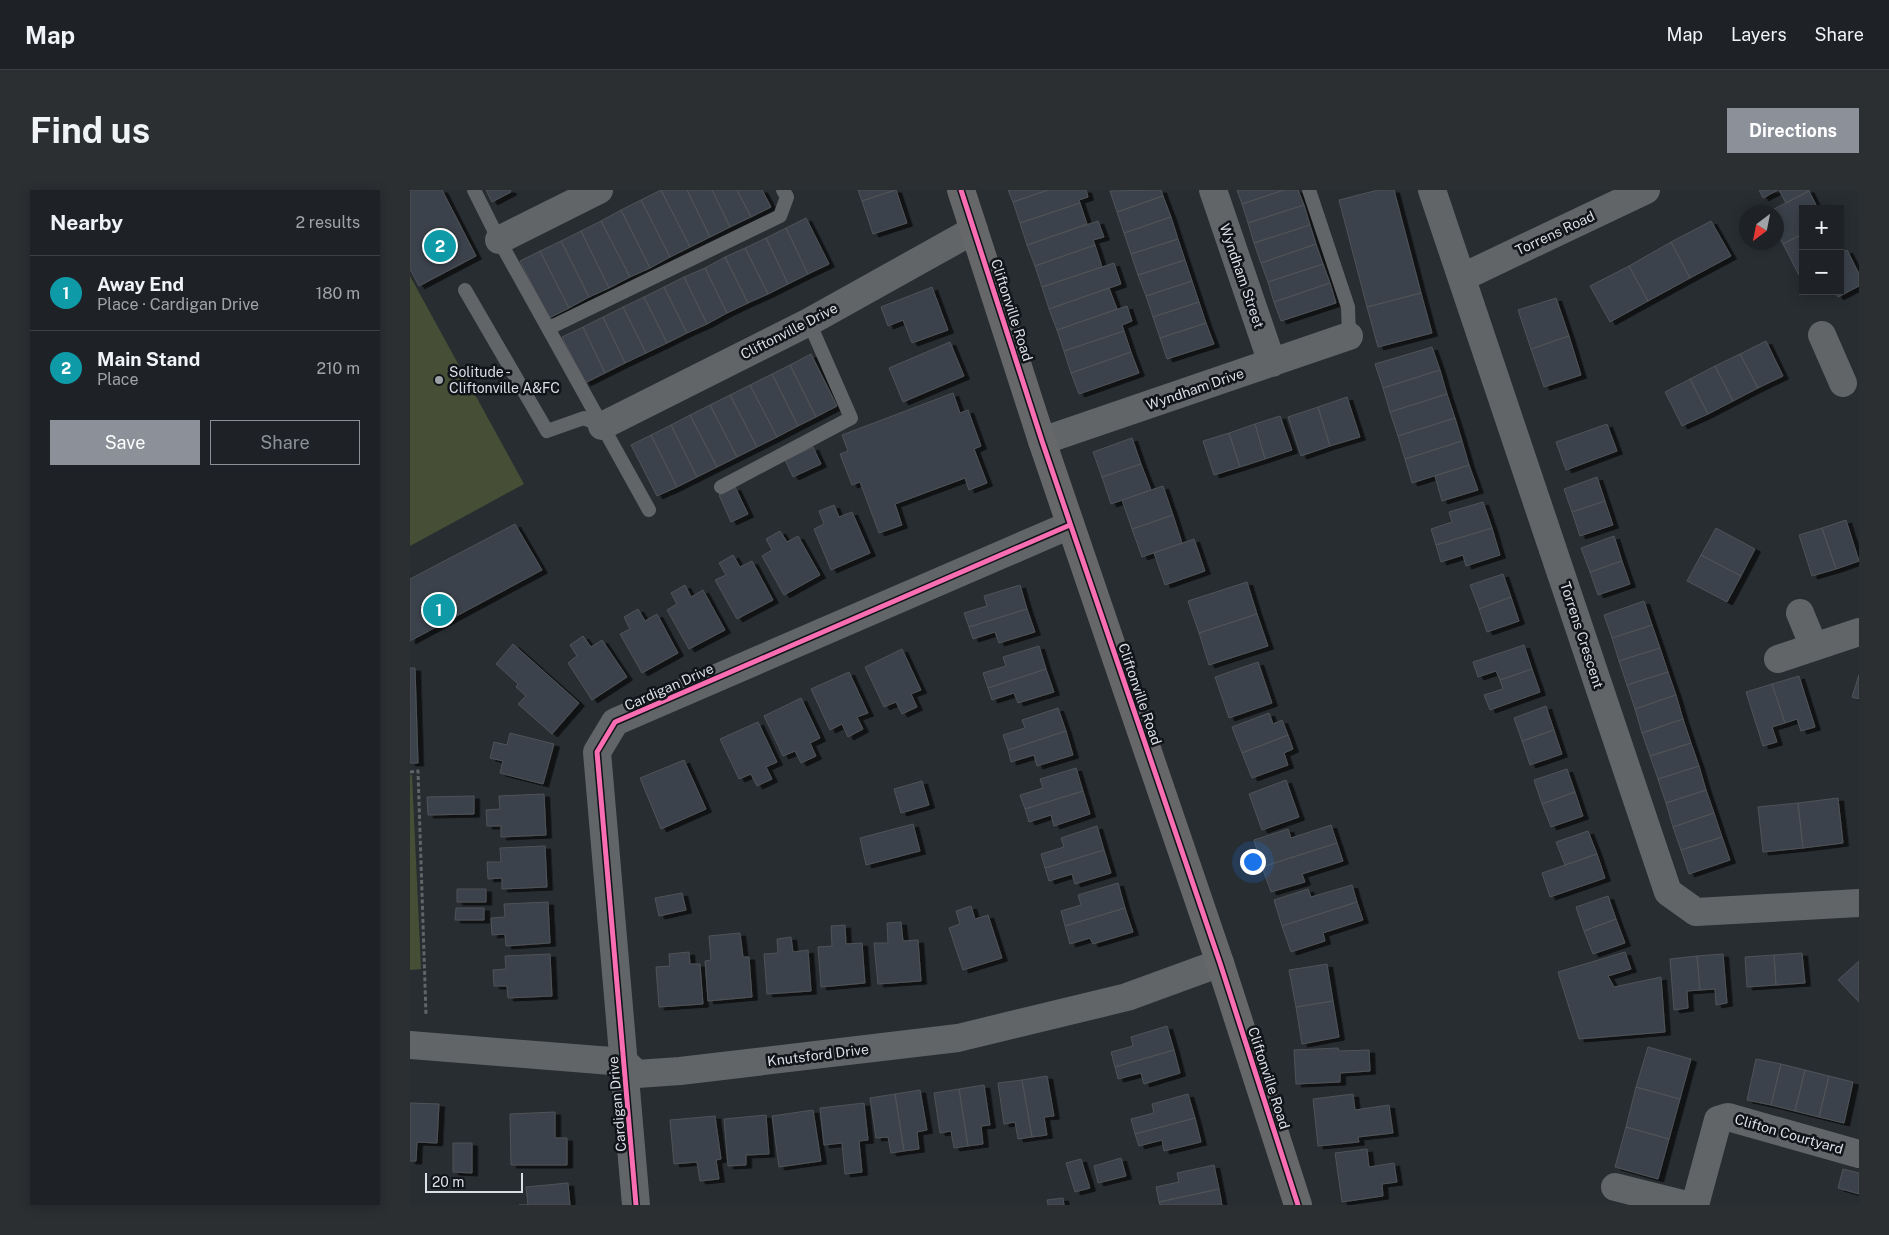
<!DOCTYPE html>
<meta charset="utf-8">
<style>
:root{--surface:#1e2226;--page:#2b2f32;--text:#f1f3f6;--muted:#a1a4a7;--line:#3c3f43;--accent:#8c9099}
body{margin:0;font-family:"Public Sans",sans-serif;background:var(--page);color:var(--text)}
.controls{position:absolute;right:15px;top:15px;display:grid;overflow:hidden;border-radius:0px;box-shadow:0 2px 12px #0003}
.controls button{width:45px;height:45px;display:grid;place-items:center;padding:0;border:0;border-bottom:1px solid var(--line);background:var(--surface);color:var(--text);font:25px sans-serif}
.compass{position:absolute;left:1329px;top:15px;width:45px;height:45px;border-radius:50%;background:var(--surface);box-shadow:0 2px 12px #0003;rotate:212deg}
.scale{position:absolute;left:15px;bottom:12px;width:98px;box-sizing:border-box;padding-left:5px;border:2px solid #dbdfe5;border-top:0;font-size:14px;line-height:18px;white-space:nowrap;color:#dbdfe5;-webkit-text-stroke:4px #111418;paint-order:stroke}
.you{position:absolute;left:842px;top:671px;width:18px;height:18px;margin:-12px;border:4px solid #fff;border-radius:50%;background:#1a73e8;box-shadow:0 0 0 8px #1a73e833}
.badge{display:grid;place-items:center;width:32px;height:32px;border-radius:50%;background:var(--accent);color:#fff;font-size:16px;font-weight:700}
.pin{position:absolute;translate:-50% -50%;border:2px solid #fff;box-shadow:0 1px 5px #0006}
.list{margin:0;padding:0;list-style:none}
h2{display:flex;justify-content:space-between;align-items:center;height:65px;margin:0;padding:0 20px;font-size:21px}
h2 small{font-size:16px;font-weight:400;color:var(--muted)}
.list li{display:grid;grid-template-columns:32px 1fr auto;gap:15px;align-items:center;box-sizing:border-box;height:75px;padding:0 20px;border-top:1px solid var(--line)}
.list b{display:block;font-size:19px;white-space:nowrap}
.list p{margin:0;font-size:16px;white-space:nowrap;color:var(--muted)}
.list em{font-size:16px;font-style:normal;color:var(--muted)}
.actions{display:flex;gap:10px;padding:15px 20px}
.actions a{flex:1;padding:11px 0;border:1px solid var(--accent);border-radius:0px;text-align:center;font-size:18px;color:var(--accent)}
.actions .main{background:var(--accent);color:#fff}
.map{position:relative;flex:none;width:1449px;height:1015px;overflow:hidden;border-radius:0px}
header{display:flex;align-items:center;gap:30px;box-sizing:border-box;height:70px;padding:0 25px;background:var(--surface);border-bottom:1px solid var(--line)}
header strong{font-size:24px}
nav{display:flex;gap:28px;margin-inline-start:auto;font-size:18px}
.intro{display:flex;align-items:center;justify-content:space-between;box-sizing:border-box;height:120px;padding:0 30px}
h1{margin:0;font-size:35px}
.button{padding:12px 22px;border-radius:0px;background:var(--accent);color:#fff;font-size:18px;font-weight:700}
main{display:flex;gap:30px;padding:0 30px}
aside{flex:1;background:var(--surface);border-radius:0px;box-shadow:0 2px 12px #0003}
.map>svg:first-child{display:block}
.green{fill:#464f35}
.building{fill:#3a424b;stroke:#4f5357;filter:url(#shadow)}
.lines{fill:none;stroke-linecap:round;stroke-linejoin:round}
.path{stroke:#616468;stroke-width:3;stroke-dasharray:4 2.5;stroke-linecap:butt}
.lane{stroke:#626568;stroke-width:14}
.street{stroke:#626568;stroke-width:28}
.secondary{stroke:#666768;stroke-width:28}
.cycleway-casing{stroke:#111418;stroke-width:8}
.cycleway{stroke:#f96db3;stroke-width:5}
.poi-dot{fill:#9ca1a6;stroke:#111418;stroke-width:2}
.labels{text-anchor:middle;stroke-width:5;stroke-linejoin:round;paint-order:stroke}
.street-label{font-size:14px;fill:#dbdfe5;stroke:#111418}
.poi-label{font-size:14px;fill:#dbdfe5;stroke:#111418;text-anchor:start}
</style>
<header>
<strong>Map</strong>
<nav><a>Map</a><a>Layers</a><a>Share</a></nav>
</header>
<div class="intro"><h1>Find us</h1><a class="button">Directions</a></div>
<main>
<aside>
<h2>Nearby<small>2 results</small></h2>
<ul class="list">
<li><span class="badge" style="background:#0f9aa8">1</span><div><b>Away End</b><p>Place · Cardigan Drive</p></div><em>180 m</em></li>
<li><span class="badge" style="background:#0f9aa8">2</span><div><b>Main Stand</b><p>Place</p></div><em>210 m</em></li>
</ul>
<div class="actions"><a class="main">Save</a><a>Share</a></div>
</aside>
<div class="map">
<svg width="1449" height="1015" viewBox="0 0 1449 1015">
<defs>
<filter id="shadow"><feDropShadow dx="5.5" dy="3" stdDeviation="0" flood-color="#0009"/></filter>
</defs>
<rect width="100%" height="100%" fill="#282d32"/>
<path class="green" d="M0 86 114 294 0 356Z
M0 585H2L11 779 0 780Z"/>
<path class="building" d="M0 0H32L66 66 9 96 0 79Z
M76 0H100L101 2 82 12Z
M251 0 280 57 260 67 231 10Z
M251 0H277L300 47 280 57Z
M277 0H302L320 37 300 47Z
M302 0H327L341 27 320 37Z
M327 0H352L361 17 341 27Z
M448 0H485L452 11Z
M486 0 497 33 463 44 452 11Z
M598 0H638L603 12Z
M638 0H676L678 7 669 10 670 13 610 33 603 12Z
M751 0 753 6 707 22 700 1Z
M827 0H874L832 14Z
M874 0H888L894 15 838 33 832 14Z
M968 0H984L1011 103 957 117 929 10Z
M1349 0H1368L1353 8Z
M1369 0H1399V1L1376 13Z
M1399 1 1408 19H1393V44L1373 54 1366 41V22H1358Z
M753 6 761 27 714 43 707 22Z
M231 10 260 67 240 78 211 20Z
M670 13 677 34 617 55 610 33Z
M894 15 900 35 844 53 838 33Z
M211 20 240 78 220 87 191 31Z
M761 27 768 49 721 64 714 43Z
M396 28 419 74 398 84 376 38Z
M191 31 220 87 199 98 171 41Z
M688 31 694 47 683 50 685 55 625 76 617 55Z
M1301 31 1321 66 1280 88 1261 52Z
M900 35 906 54 851 73 844 53Z
M376 38 398 84 378 94 356 48Z
M171 41 199 98 179 107 151 51Z
M1393 44V83L1389 85 1373 54Z
M356 48 378 94 358 104 335 58Z
M768 49 775 70 728 85 721 64Z
M151 51 179 107 159 118 130 61Z
M1261 52 1280 88 1238 111 1219 76Z
M906 54 913 74 858 92 851 73Z
M685 55 692 77 632 97 625 76Z
M335 58 358 104 338 113 315 67Z
M1437 60 1449 84V96L1428 107 1425 101H1430V63Z
M130 61 159 118 139 128 110 71Z
M315 67 338 113 317 123 295 78Z
M775 70 782 91 736 106 728 85Z
M704 73 711 94 639 119 632 97Z
M913 74 920 93 864 112 858 92Z
M1219 76 1238 111 1200 132 1180 96Z
M295 78 317 123 297 134 274 87Z
M274 87 297 134 277 143 254 97Z
M782 91 789 112 743 127 736 106Z
M920 93 926 113 871 131 864 112Z
M254 97 277 143 257 153 234 107Z
M522 97 538 140 502 153 493 130 478 136 471 117Z
M699 98 707 119 647 140 639 119Z
M1011 103 1022 143 968 157 957 117Z
M234 107 257 153 236 163 213 117Z
M1146 108 1159 146 1121 159 1108 120Z
M789 112 796 133 750 148 743 127Z
M717 116 722 131 712 135 714 141 654 161 647 140Z
M213 117 236 163 215 173 193 127Z
M193 127 215 173 195 183 173 137Z
M796 133 804 154 757 169 750 148Z
M173 137 195 183 175 193 152 147Z
M714 141 721 162 661 183 654 161Z
M1159 146 1171 185 1134 197 1121 159Z
M1356 151 1373 186 1348 198 1330 164Z
M540 152 554 186 493 212 479 178Z
M1022 157 1030 180 973 198 965 174Z
M721 162 729 183 669 204 661 183Z
M401 164 427 216 406 227 380 175Z
M1330 164 1348 198 1323 211 1305 176Z
M380 175 406 227 388 236 362 184Z
M1305 176 1323 211 1298 224 1280 189Z
M1030 180 1037 204 980 222 973 198Z
M362 184 388 236 367 247 340 195Z
M1280 189 1298 224 1272 236 1255 202Z
M340 195 367 247 347 257 320 205Z
M543 203 550 223 558 220 571 256 564 259 577 293 559 300 555 288 485 314 492 335 469 343 450 292 442 295 430 264 438 261 432 245Z
M1037 204 1045 228 988 246 980 222Z
M320 205 347 257 327 267 300 215Z
M937 207 950 247 920 256 908 217Z
M300 215 327 267 307 277 280 225Z
M908 217 920 256 891 266 878 227Z
M280 225 307 277 287 287 261 235Z
M870 226 882 260 855 269 845 234Z
M1045 228 1052 251 995 269 988 246Z
M845 234 855 269 830 277 819 243Z
M1197 234 1207 261 1156 280 1146 252Z
M261 235 287 287 267 297 241 245Z
M819 243 830 277 804 285 793 251Z
M241 245 267 297 247 306 221 255Z
M722 248 731 274 692 287 683 262Z
M1052 251 1059 275 1002 293 995 269Z
M403 257 411 274 383 287 375 270Z
M731 274 741 300 701 314 692 287Z
M1059 275 1068 300 1032 311 1025 286Z
M1187 287 1195 311 1162 322 1154 299Z
M753 296 763 325 722 339 712 310Z
M325 297 338 324 321 332 309 305Z
M1195 311 1203 335 1170 346 1162 322Z
M1073 312 1082 338 1026 355 1021 339 1042 332 1039 322Z
M424 315 429 327 442 322 460 363 421 380 404 339 414 334 409 321Z
M763 325 772 353 732 367 722 339Z
M1436 330 1449 371 1426 379 1412 338Z
M105 334 132 380 0 451V389Z
M1082 338 1090 365 1056 376 1053 365 1031 372 1026 355Z
M1306 338 1345 359 1331 386 1291 365Z
M1412 338 1426 379 1402 386 1389 345Z
M370 341 377 352 388 346 410 385 374 405 352 366 362 360 356 349Z
M1204 346 1212 371 1180 382 1171 358Z
M784 349 795 381 755 395 744 363Z
M323 365 330 377 342 371 363 410 327 429 305 390 316 385 309 373Z
M1291 365 1331 386 1317 412 1277 391Z
M1212 371 1220 394 1188 405 1180 382Z
M1093 384 1101 407 1069 419 1060 395Z
M837 392 847 424 789 443 778 411Z
M275 395 281 407 293 400 315 440 279 459 257 420 267 414 261 403Z
M610 395 617 419 559 437 554 423 577 416 574 406Z
M1101 407 1109 431 1077 442 1069 419Z
M1234 411 1242 435 1202 448 1194 425Z
M228 419 235 431 247 424 268 463 232 483 210 444 220 439 214 427Z
M617 419 625 442 589 453 585 442 563 449 559 437Z
M847 424 858 456 799 475 789 443Z
M1242 435 1250 458 1209 471 1202 448Z
M173 446 181 457 192 450 217 487 182 510 158 473 167 466 160 455Z
M103 454 169 513 142 544 108 514 116 506 106 497 108 494 86 474Z
M1114 455 1122 479 1090 490 1086 481 1068 487 1063 472Z
M629 456 636 479 578 498 573 483 596 476 593 467Z
M1250 458 1258 482 1217 495 1209 471Z
M492 459 511 500 501 504 507 517 492 524 486 512 474 517 455 477Z
M848 472 862 513 819 528 805 487Z
M0 478H5L8 573H0Z
M636 479 644 502 608 513 604 503 582 510 578 498Z
M1122 479 1130 502 1080 520 1074 505 1093 499 1090 490Z
M439 482 458 523 447 527 453 539 438 547 432 534 420 540 401 499Z
M1258 482 1266 505 1225 519 1217 495Z
M1449 485V509L1442 507Z
M1389 486 1405 537 1391 541 1387 529 1375 533 1362 494Z
M1362 494 1375 533 1362 537 1367 552 1353 556 1336 502Z
M1266 505 1273 529 1232 543 1225 519Z
M391 508 410 548 400 553 406 566 391 573 385 561 373 566 354 526Z
M1136 516 1144 540 1112 551 1104 528Z
M648 518 656 541 598 560 593 545 615 538 612 530Z
M859 523 863 534 872 530 878 545 832 563 822 537Z
M1273 529 1281 553 1240 566 1232 543Z
M348 532 367 572 356 577 362 589 347 596 341 584 329 589 310 549Z
M1144 540 1152 564 1120 575 1112 551Z
M656 541 663 565 627 576 624 565 601 572 598 560Z
M100 543 144 554 133 594 90 583 93 571 80 568 84 552 97 555Z
M878 545 883 559 874 563 878 575 842 588 832 563Z
M1281 553 1289 576 1248 589 1240 566Z
M274 570 296 619 251 639 230 588Z
M1289 576 1296 600 1256 613 1248 589Z
M666 578 673 601 615 619 610 605 633 598 630 589Z
M1157 579 1165 602 1132 614 1124 590Z
M876 590 889 627 852 640 839 604Z
M512 591 519 615 491 623 484 599Z
M1296 600 1304 623 1263 637 1256 613Z
M673 601 680 624 644 636 641 625 619 632 615 619Z
M1165 602 1173 626 1141 637 1132 614Z
M134 604 136 645 91 647V636H77L76 620 90 619 89 606Z
M64 606V624L18 625 17 607Z
M1428 608 1433 653 1393 658 1388 613Z
M1388 613 1393 658 1353 662 1348 617Z
M1304 623 1312 647 1271 660 1263 637Z
M503 634 510 661 456 675 450 648Z
M921 635 927 653 852 677 844 650 878 639 881 648Z
M687 636 694 660 635 678 631 664 654 657 651 648Z
M1178 641 1187 664 1155 675 1146 652Z
M1312 647 1320 670 1279 684 1271 660Z
M927 653 933 671 892 684 895 692 861 702 852 677Z
M135 656 137 697 92 699V688L78 689 77 672H91L90 658Z
M694 660 701 683 665 694 662 684 639 691 635 678Z
M1187 664 1195 688 1140 707 1132 683Z
M708 693 715 718 655 736 651 721 671 715 668 705Z
M942 695 947 712 872 736 864 710 898 699 901 707Z
M47 699H76V712H47Z
M272 703 276 720 249 726 245 708Z
M1198 706 1206 729 1174 741 1166 717Z
M138 712 140 753 96 756 95 744 82 745 81 728 95 727 94 714Z
M947 712 953 730 913 743 915 751 881 762 872 736Z
M561 716 565 729 578 725 592 768 553 780 539 738 550 734 546 721Z
M46 718H74V730H45Z
M715 718 723 742 683 754 680 748 660 754 655 736Z
M1206 729 1215 753 1183 764 1174 741Z
M491 732 493 751 508 750 511 791 468 794 464 753H478L477 733Z
M435 735 436 754 452 753 455 793 411 797 408 757 422 756 421 736Z
M330 743 333 767H339L342 807 298 811 295 771 301 770 299 746Z
M381 747 383 762 398 760 401 801 357 804 354 764 368 763 367 749Z
M279 762 280 774H290L293 814 249 817 246 777 260 776 259 764Z
M1215 762 1221 779 1198 786 1204 797 1251 787 1255 842 1169 849 1148 782Z
M1392 763 1395 793 1366 795 1364 765Z
M140 764 142 806 98 808 97 796H84L83 780 96 779 95 766Z
M1313 764 1317 813 1306 815 1305 799 1290 800 1287 766Z
M1364 765 1366 795 1337 797 1335 767Z
M1287 766 1290 800 1277 801 1278 818 1264 820 1260 769Z
M1449 771V812L1428 790Z
M917 774 923 811 886 817 879 780Z
M923 811 929 847 892 854 886 817Z
M757 836 764 860 705 877 701 862 723 856 721 847Z
M1238 857 1281 869 1270 909 1226 897Z
M928 858 929 861 959 860 960 881 930 883V892L886 894 884 860Z
M764 860 770 883 734 894 731 883 708 889 705 877Z
M1346 869 1371 874 1361 915 1337 910Z
M1371 874 1395 880 1385 921 1361 915Z
M1395 880 1419 886 1409 927 1385 921Z
M637 886 644 926 634 927 637 945 622 947 612 890Z
M1419 886 1443 892 1434 933 1409 927Z
M612 890 622 947 608 949 605 932 594 934 588 893Z
M574 895 580 935 571 936 573 954 558 956 549 899Z
M1226 897 1270 909 1259 949 1216 937Z
M549 899 558 956 544 958 541 941 530 943 524 903Z
M510 900 517 940 507 942 509 959 494 961 485 904Z
M485 904 494 961 481 963 478 947 466 948 460 908Z
M778 904 785 928 725 944 721 929 744 923 742 914Z
M943 904 945 920 979 915 983 943 948 947 949 952 908 956 903 909Z
M0 913 29 914 27 953 7 952 6 971H0Z
M454 913 458 950 449 951 452 982 435 984 432 953 414 955 410 918Z
M403 920 411 971 369 977 362 926Z
M145 922V948H157V975H101L100 924Z
M356 925 359 964 336 965V975L318 976 314 929Z
M305 926 311 969 306 970 309 989 290 991 287 972 264 974 260 930Z
M785 928 791 952 754 961 752 950 729 956 725 944Z
M1216 937 1259 949 1248 989 1205 977Z
M43 953H62V983L43 982Z
M957 959 959 977 984 973 987 992 972 994 973 1006 932 1012 925 963Z
M711 968 716 986 688 993 684 976Z
M671 969 680 998 665 1002 656 973Z
M804 975 809 999 749 1012 746 997 769 992 767 983Z
M1433 979 1449 983V1004L1428 998Z
M158 993 160 1015H109H118L116 997Z
M809 999 812 1015H750L749 1012Z
M653 1008 654 1015H638L637 1010Z"/>
<g class="lines">
<path class="path" d="M0 582 8 581 16 825"/>
<path class="lane" d="M64 0 89 50 239 320
M899 0 938 117 939 146
M55 100 137 241 174 228 192 236
M139 138 370 26 377 7 373 0
M311 297 441 228 399 132"/>
<path class="street" d="M803 0 862 173
M1022 0 1258 702 1286 722 1449 713
M89 50 189 0
M1053 87 1236 0
M1412 145 1433 193
M192 236 399 132 564 40
M632 251 939 146
M1390 423 1404 457
M1368 469 1449 442
M0 855 214 872 227 884 270 881 548 848 717 807 810 773
M1205 997 1277 1015
M226 1015 187 562 205 532 660 335
M1285 1015 1308 930 1318 927 1449 964"/>
<path class="secondary" d="M551 0 632 251 810 773 888 1015"/>
<defs>
<path id="cycleway" d="M551 0 632 251 810 773 888 1015
M226 1015 187 562 205 532 660 335"/>
</defs>
<use href="#cycleway" class="cycleway-casing"/>
<use href="#cycleway" class="cycleway"/>
</g>
<circle class="poi-dot" cx="29" cy="190" r="5"/>
<g class="labels">
<g class="street-label">
<text transform="translate(1145 43) rotate(-25)" y="5">Torrens Road</text>
<text transform="translate(832 86) rotate(71)" y="5">Wyndham Street</text>
<text transform="translate(602 120) rotate(72)" y="5">Cliftonville Road</text>
<text transform="translate(379 141) rotate(-27)" y="5">Cliftonville Drive</text>
<text transform="translate(785 199) rotate(-19)" y="5">Wyndham Drive</text>
<text transform="translate(1172 445) rotate(72)" y="5">Torrens Crescent</text>
<text transform="translate(259 497) rotate(-24)" y="5">Cardigan Drive</text>
<text transform="translate(730 504) rotate(71)" y="5">Cliftonville Road</text>
<text transform="translate(408 865) rotate(-7)" y="5">Knutsford Drive</text>
<text transform="translate(859 888) rotate(72)" y="5">Cliftonville Road</text>
<text transform="translate(207 914) rotate(-95)" y="5">Cardigan Drive</text>
<text transform="translate(1379 944) rotate(16)" y="5">Clifton Courtyard</text>
</g>
<g class="poi-label">
<text x="39" y="187">Solitude -<tspan x="39" dy="16">Cliftonville A&amp;FC</tspan></text>
</g>
</g>
</svg>
<div class="controls">
<button>+</button>
<button>−</button>
</div>
<svg class="compass" viewBox="-18 -18 36 36"><path d="M0-13l5 13h-10z" fill="#e53935"/><path d="M0 13l5-13h-10z" fill="#a1a4a7"/></svg>
<div class="scale">20 m</div>
<div class="you"></div>
<div class="pin badge" style="left:29px;top:420px;background:#0f9aa8">1</div>
<div class="pin badge" style="left:30px;top:56px;background:#0f9aa8">2</div>
</div>
</main>
